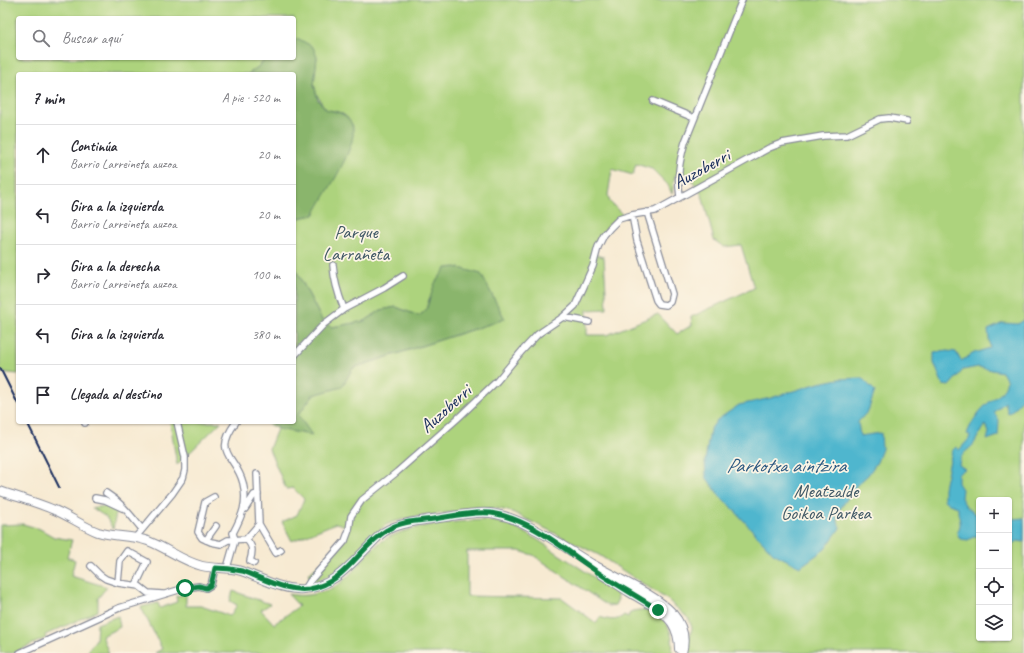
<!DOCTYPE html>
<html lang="es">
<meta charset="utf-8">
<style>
:root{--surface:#fff;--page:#f7f7f7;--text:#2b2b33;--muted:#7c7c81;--line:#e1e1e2}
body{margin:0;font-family:Caveat,sans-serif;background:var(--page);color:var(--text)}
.controls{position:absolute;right:12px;bottom:12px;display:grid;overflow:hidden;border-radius:4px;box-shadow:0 1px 3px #0004}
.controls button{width:36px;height:36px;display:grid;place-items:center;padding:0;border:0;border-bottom:1px solid var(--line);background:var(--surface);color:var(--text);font:20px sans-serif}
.stop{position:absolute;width:12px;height:12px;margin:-9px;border:3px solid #0b8043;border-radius:50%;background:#fff}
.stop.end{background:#0b8043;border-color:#fff;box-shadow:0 1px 4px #0008}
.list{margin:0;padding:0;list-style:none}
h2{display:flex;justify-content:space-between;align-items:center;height:52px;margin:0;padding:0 16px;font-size:17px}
h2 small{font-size:13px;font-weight:400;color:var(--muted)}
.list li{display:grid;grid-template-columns:26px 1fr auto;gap:12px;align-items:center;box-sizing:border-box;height:60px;padding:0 16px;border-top:1px solid var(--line)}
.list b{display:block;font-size:15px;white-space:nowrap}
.list p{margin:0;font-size:13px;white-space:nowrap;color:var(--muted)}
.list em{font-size:13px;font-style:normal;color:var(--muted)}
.icon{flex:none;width:22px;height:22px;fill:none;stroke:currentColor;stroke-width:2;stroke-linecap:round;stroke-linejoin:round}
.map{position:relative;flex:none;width:1024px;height:653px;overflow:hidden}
.search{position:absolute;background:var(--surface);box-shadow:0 1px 3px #0004;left:16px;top:16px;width:280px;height:44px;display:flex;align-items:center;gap:10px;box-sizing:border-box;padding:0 14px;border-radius:4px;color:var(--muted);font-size:15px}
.panel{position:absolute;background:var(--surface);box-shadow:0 1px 3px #0004;left:16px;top:72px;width:280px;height:352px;border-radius:4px}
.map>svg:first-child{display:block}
.green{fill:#add37d;stroke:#64816e;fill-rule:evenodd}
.forest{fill:#8ab56c;stroke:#527265}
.water{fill:#50b6ce;stroke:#367296}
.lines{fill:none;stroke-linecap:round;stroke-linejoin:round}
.street-casing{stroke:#898c98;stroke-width:8}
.secondary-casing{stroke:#898c98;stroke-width:10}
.street{stroke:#fff;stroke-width:5.5}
.secondary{stroke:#fff;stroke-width:8}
.rail{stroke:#1b2f5e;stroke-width:2}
.route{stroke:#0b8043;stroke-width:5}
.labels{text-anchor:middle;stroke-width:3.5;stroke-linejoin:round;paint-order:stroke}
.street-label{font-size:19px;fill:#1b2f5e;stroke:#fcf5e5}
.park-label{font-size:19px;fill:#405866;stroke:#fcf5e5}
.water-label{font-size:20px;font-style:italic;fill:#2b5880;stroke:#fcf5e5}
</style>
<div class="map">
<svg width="1024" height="653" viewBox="0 0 1024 653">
<rect width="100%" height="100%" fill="#fcf5e5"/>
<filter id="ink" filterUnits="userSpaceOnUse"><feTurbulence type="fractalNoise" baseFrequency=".025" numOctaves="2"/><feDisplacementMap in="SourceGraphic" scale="8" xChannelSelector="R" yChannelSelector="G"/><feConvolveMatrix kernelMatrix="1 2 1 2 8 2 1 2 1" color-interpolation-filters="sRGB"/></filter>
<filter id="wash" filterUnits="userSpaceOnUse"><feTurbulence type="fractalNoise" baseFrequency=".012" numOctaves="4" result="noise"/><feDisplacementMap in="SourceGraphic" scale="16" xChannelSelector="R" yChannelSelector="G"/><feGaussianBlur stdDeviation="0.9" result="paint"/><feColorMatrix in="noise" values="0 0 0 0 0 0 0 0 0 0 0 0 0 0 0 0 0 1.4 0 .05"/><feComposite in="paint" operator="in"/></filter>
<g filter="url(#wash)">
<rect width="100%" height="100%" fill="#f7ead2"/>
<path class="green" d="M0 0H1024V653H685L692 628 689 619 668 600 599 555 512 512 504 510 493 508 470 510 413 517 393 522 386 525 376 533 352 560 342 568 331 575 312 583 308 574C325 561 341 546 346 526L336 523 292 541 282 522 297 515 304 499 293 488 286 489 269 449 277 429 265 422H272L278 429 311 435 298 415 313 395 342 386 353 368 505 319 429 299 426 310 419 316 396 307 381 310 365 321 332 327 324 324 294 266V219L314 215 353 126C345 114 341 111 327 110 310 90 314 80 317 57L299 39 294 38V18H18V58H266L258 67 248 74H18V374L0 372ZM636 164 652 169 668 185 672 194 675 175 688 174 702 195 714 240 724 247 741 245 754 288 691 317 692 325 677 334 658 314 607 335H587V310L607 309 604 257 592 254C599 237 606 223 623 215L610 202 608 195 612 169 633 175ZM979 500H1009V638H979Z
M170 422H221L177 465Z
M106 506 127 515 116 513 113 529 106 517 92 508Z
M483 520C512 522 536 538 560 555 576 565 592 576 608 587L617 594 618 599 615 605 608 606 533 555 519 551H467V596L562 598 596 623 600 617C608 620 617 622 624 615L628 617 630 612C658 603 676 627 672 653H155L162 649 141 607 158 603 160 608 177 602 176 596 186 594V606H201L230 616 237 605 230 601 233 591 270 604 261 610 274 624 299 606 288 594C300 596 306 596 318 593 322 592 328 591 332 589 355 576 366 548 389 537 416 524 453 522 483 520Z
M23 524 40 529 54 537 72 540 67 557 75 560 71 576 107 587 98 598V611L45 635 46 638 13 653H0V525Z
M118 616 120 627 102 636 109 653H87L96 639 97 624Z"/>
<path class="forest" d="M294 38 299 39 313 47 317 57 314 85 318 100 327 110C371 115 349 152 336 177 329 189 321 202 314 215L294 219V74H248L258 67 266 58H294Z
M294 266 324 324 332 327 365 321 381 310 396 307 419 316 426 310 435 283 446 268 456 267 481 274 505 319 353 368 342 387 313 395 298 415 312 435 278 429 272 422H294Z"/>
<path class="water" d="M1024 320V395L1017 406 1008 414 1005 402 994 412 999 420 998 436 987 440 989 432 985 425C980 431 979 435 975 442 970 451 960 451 959 465L965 469 958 474V483L962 489 961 498 966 506 974 513 979 515V536H975L968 540 960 539 957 533C964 521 957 519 958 507L949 504 944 500V488L952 451 956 447 959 450 969 439 970 435 967 434C971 423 978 412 987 404 998 394 1001 398 1007 381L1002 372 978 367 963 370 949 386 943 385 934 363V353L947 351 956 352 961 361 974 353 990 348 988 330 1003 323 1018 324Z
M862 378 875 391 868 411 858 422 860 436 881 433 882 449 877 462 868 475 856 486 836 515 840 528 825 549 800 567 773 553 735 511 719 495 706 477 705 461 710 430 717 420 739 405 771 398 819 383 839 379Z
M1009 517 1013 519 1024 518V542L1018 541 1010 545 1012 548H1009Z"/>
</g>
<g filter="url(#ink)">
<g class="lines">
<defs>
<path id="street" d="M653 101 694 118
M680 197C677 175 679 163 685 142L742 0
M632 215 637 241 656 300 659 304 666 305 670 302 672 294 647 212
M333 265C334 281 338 294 344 309
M563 317 589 322
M294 356 324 324 344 309 384 288 403 276
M85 423V422
M106 493C121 502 131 516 142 529
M214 497 205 502 198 532 202 538 211 542 221 544 228 540 246 539 259 524 257 474
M95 498 105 500 122 508
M245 509 254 495 258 494
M259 524 276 553 281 550
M135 538 172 494 183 478 185 470V457L177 422
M246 539C253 546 253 551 250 561L254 563
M206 540 216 526
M91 566 100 575 106 579 118 583 139 586 148 593 162 594
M227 568 235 540 233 533C242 516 248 503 243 483 236 455 212 455 236 422
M118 583 120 561 127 551 147 562 136 585
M305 589 310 581 345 541 349 530 351 516 362 500 397 472 457 419 497 381 522 351 538 334 563 317 575 306 593 266 598 247 604 235 610 228 619 219 632 215 655 211 769 148 782 143 823 136 847 135 880 119 889 118 907 121
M20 653 119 608 185 588 199 586 206 588 211 585 215 568"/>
<path id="secondary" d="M0 491C17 497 35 502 52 509 68 515 82 526 98 532 114 537 132 535 148 541 167 548 182 561 202 566 215 569 228 567 241 571 259 577 277 588 297 589 334 592 356 557 380 535 394 523 414 522 432 519 450 517 472 511 490 513 524 517 563 547 592 564 607 572 622 580 637 588 663 602 691 620 682 653
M601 574C610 580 620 586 629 592 643 601 662 609 672 623 677 631 679 640 679 649"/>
</defs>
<use href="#street" class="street-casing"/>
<use href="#secondary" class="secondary-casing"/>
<use href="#street" class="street"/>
<use href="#secondary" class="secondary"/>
<path class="rail" d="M0 368 18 404
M27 422 59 487"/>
</g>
</g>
<g class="lines" filter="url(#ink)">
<path class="route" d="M185 588 199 586 206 588 211 585 215 568C224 568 233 569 242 571 263 578 285 592 309 589 346 583 359 547 387 530 401 521 419 521 434 519 452 516 473 511 491 513 532 519 566 551 599 573 618 586 639 597 658 610"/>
</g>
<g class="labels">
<g class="street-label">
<text transform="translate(701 168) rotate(-29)" y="7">Auzoberri</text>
<text transform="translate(445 408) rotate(-42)" y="7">Auzoberri</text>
</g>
<g class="park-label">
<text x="356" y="238">Parque<tspan x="356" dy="22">Larrañeta</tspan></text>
<text x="826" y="497">Meatzalde<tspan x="826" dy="22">Goikoa Parkea</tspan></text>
</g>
<g class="water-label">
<text x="786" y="472">Parkotxa aintzira</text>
</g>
</g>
</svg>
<div class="controls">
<button>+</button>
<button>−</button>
<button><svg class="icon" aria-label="locate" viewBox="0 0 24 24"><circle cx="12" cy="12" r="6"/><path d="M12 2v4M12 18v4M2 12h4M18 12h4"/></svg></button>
<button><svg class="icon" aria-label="layers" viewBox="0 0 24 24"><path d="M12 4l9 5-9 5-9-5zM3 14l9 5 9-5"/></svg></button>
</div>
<div class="stop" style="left:185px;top:588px"></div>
<div class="stop end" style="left:658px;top:610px"></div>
<div class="search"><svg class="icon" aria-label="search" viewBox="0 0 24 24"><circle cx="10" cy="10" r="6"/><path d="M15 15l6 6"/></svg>Buscar aquí</div>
<section class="panel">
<h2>7 min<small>A pie · 520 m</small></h2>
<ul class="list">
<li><svg class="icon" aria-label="ahead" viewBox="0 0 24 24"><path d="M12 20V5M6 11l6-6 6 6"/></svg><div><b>Continúa</b><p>Barrio Larreineta auzoa</p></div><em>20 m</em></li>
<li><svg class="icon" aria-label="left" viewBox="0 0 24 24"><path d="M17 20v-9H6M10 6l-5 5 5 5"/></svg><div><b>Gira a la izquierda</b><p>Barrio Larreineta auzoa</p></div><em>20 m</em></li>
<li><svg class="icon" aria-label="right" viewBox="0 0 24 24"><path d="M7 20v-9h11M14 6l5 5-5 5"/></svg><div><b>Gira a la derecha</b><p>Barrio Larreineta auzoa</p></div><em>100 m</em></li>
<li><svg class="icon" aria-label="left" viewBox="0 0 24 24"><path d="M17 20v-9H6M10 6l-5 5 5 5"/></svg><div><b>Gira a la izquierda</b></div><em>380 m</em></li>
<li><svg class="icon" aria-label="arrive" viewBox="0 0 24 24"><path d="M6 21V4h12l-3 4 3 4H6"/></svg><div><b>Llegada al destino</b></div></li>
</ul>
</section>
</div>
